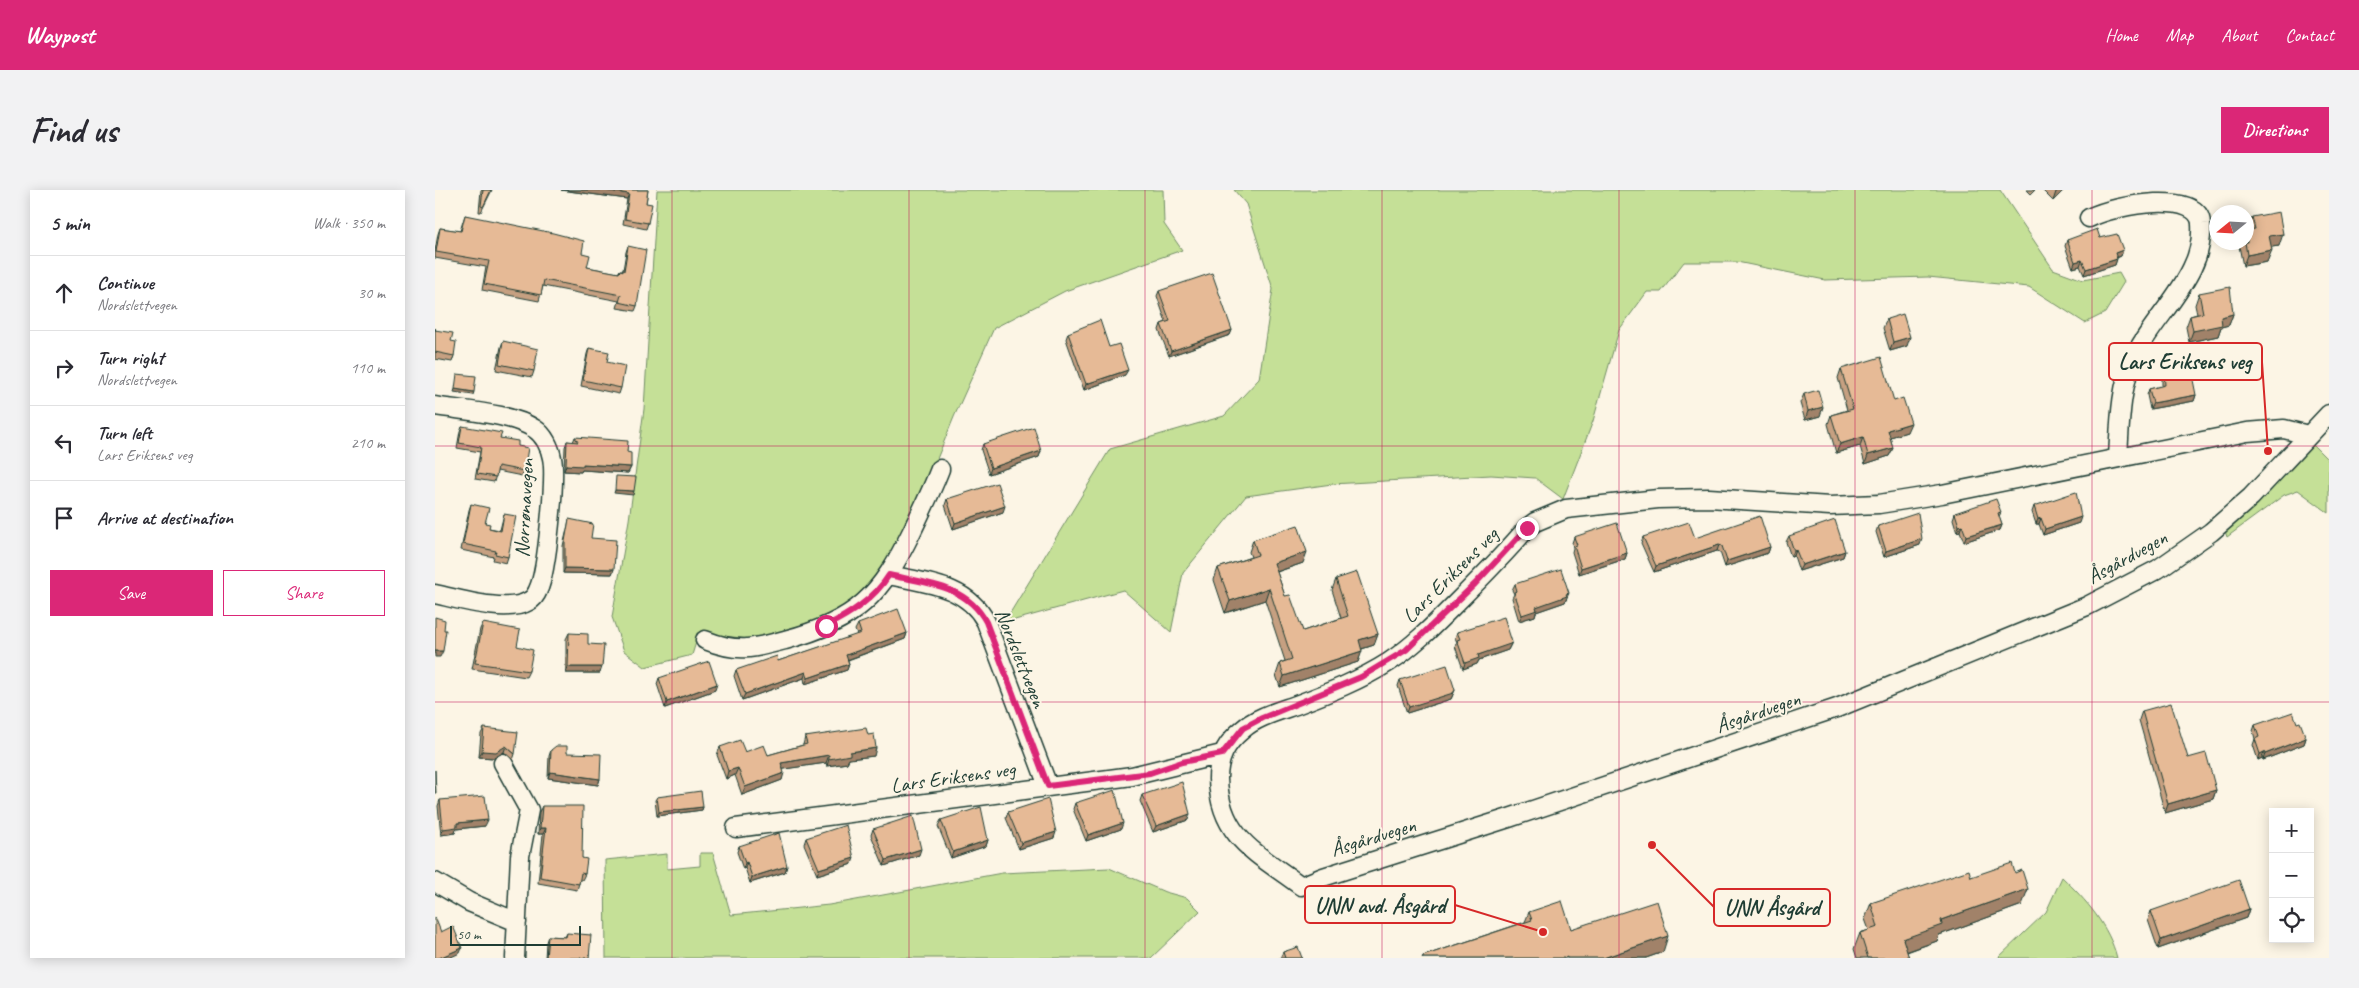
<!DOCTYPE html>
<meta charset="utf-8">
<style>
:root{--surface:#fff;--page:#f2f2f3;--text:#2b2b33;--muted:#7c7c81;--line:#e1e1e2;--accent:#db2777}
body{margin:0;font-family:Caveat,sans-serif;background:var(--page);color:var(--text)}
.controls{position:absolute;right:15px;bottom:15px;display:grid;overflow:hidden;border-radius:0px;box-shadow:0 2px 12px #0003}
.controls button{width:45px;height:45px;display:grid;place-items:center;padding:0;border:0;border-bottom:1px solid var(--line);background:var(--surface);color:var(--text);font:25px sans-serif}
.compass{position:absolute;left:1774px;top:15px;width:45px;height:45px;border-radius:50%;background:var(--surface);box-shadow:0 2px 12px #0003;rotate:252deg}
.scale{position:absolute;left:15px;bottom:12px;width:131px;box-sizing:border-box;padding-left:5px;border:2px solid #1f3d34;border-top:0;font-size:14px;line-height:18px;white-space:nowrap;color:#1f3d34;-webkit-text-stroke:4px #fcf5e5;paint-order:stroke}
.stop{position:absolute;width:15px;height:15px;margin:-11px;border:4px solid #db2777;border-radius:50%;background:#fff}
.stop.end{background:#db2777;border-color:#fff;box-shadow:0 1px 5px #0008}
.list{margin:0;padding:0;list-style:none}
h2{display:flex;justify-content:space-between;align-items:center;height:65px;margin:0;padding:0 20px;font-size:21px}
h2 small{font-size:16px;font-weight:400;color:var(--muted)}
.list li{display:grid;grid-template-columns:32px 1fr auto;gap:15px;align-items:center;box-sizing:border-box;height:75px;padding:0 20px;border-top:1px solid var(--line)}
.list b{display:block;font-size:19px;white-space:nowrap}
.list p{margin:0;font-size:16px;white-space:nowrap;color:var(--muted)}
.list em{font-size:16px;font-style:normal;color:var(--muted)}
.actions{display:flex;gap:10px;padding:15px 20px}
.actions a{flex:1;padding:11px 0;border:1px solid var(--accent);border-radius:0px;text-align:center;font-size:18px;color:var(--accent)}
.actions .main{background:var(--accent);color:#fff}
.icon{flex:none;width:28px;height:28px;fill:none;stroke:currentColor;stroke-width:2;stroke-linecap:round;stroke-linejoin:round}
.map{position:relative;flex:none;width:1894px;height:768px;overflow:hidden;border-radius:0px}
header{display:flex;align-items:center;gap:30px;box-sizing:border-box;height:70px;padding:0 25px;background:var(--accent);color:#fff}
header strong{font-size:24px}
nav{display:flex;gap:28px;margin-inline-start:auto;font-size:18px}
.intro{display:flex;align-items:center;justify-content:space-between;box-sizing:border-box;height:120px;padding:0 30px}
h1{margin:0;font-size:35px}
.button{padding:12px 22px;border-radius:0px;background:var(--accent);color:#fff;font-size:18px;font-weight:700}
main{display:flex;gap:30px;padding:0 30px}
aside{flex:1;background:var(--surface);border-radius:0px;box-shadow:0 2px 12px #0003}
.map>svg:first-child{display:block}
.green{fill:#c5e097;stroke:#728e66}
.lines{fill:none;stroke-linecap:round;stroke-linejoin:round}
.minor-casing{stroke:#1f3d34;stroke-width:21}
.minor{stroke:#fcf5e5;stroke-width:18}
.wall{fill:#c6a081;stroke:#1f3d34}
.shaded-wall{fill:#a18269;stroke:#1f3d34}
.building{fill:#e6ba96;stroke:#1f3d34}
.route{stroke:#db2777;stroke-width:6}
.grid{fill:none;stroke:#c2185b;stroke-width:1;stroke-opacity:0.55}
.labels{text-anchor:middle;stroke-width:4;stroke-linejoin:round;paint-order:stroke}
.street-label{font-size:21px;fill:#1f3d34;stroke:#fcf5e5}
.leader{fill:none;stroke:#d62828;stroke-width:2}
.callout-dot{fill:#d62828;stroke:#fcf5e5;stroke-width:2}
.callout{fill:#fcf5e5;stroke:#d62828;stroke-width:2}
.callout-label{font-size:22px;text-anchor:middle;font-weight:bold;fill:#1f3d34}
</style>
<header>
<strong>Waypost</strong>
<nav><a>Home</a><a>Map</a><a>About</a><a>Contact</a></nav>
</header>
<div class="intro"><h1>Find us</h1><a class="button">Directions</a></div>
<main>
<aside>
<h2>5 min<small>Walk · 350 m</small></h2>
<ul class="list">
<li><svg class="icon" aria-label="ahead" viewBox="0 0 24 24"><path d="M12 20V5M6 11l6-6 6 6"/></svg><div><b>Continue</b><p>Nordslettvegen</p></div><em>30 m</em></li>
<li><svg class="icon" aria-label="right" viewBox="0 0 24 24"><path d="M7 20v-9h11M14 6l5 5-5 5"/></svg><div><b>Turn right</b><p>Nordslettvegen</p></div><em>110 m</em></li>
<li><svg class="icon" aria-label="left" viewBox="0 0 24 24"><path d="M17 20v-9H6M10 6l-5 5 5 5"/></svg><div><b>Turn left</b><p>Lars Eriksens veg</p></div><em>210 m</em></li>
<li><svg class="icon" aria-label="arrive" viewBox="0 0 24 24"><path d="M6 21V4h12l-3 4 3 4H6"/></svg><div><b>Arrive at destination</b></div></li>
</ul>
<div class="actions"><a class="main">Save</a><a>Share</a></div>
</aside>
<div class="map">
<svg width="1894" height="768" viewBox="0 0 1894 768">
<rect width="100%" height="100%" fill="#fcf5e5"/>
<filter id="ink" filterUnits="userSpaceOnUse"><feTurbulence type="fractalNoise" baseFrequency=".02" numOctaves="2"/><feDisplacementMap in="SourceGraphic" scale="10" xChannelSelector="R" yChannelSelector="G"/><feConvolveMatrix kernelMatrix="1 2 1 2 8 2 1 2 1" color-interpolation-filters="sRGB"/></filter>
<g filter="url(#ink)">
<path class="green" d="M222 0H728L729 34 747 60 630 101 559 138 519 227 480 323 451 380 402 426 323 450 281 445 262 449 257 465 210 477 189 461 177 427 194 330 209 219Z
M799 0H1565L1618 79 1648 90 1684 83 1689 92 1670 123 1650 133 1594 97 1493 87 1390 90 1302 72H1249L1226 102H1212L1184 140 1158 231 1128 309 1100 288 1056 285 897 294 811 306 748 383 736 442 688 400 569 433 675 259 789 226 824 189 838 99 811 14Z
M1876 253 1894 271V323L1863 300 1849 305 1792 347 1790 341Z
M265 663H278L296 725 394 715 567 683 674 678 730 702 752 708 765 721 716 768H171L170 670 232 664V679L265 676Z
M1627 687C1651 710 1674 736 1682 768H1563L1611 722Z"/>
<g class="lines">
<defs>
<path id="minor" d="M1654 28C1682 14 1765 0 1766 34 1767 49 1764 64 1757 78 1742 110 1715 135 1699 167 1685 198 1685 234 1683 267
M0 216C29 221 76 223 100 239 109 245 115 257 117 268 121 287 112 382 103 400 101 405 98 409 94 411 73 424 23 409 0 404
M1873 245 1849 239 1812 242 1507 304 1444 314 1395 316 1274 308 1223 309 1131 319 1100 332 1092 338C1070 364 1046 388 1022 412 1001 433 980 455 954 472 926 490 893 503 861 515 844 521 821 527 807 540 791 553 783 568 783 589 785 649 824 664 866 696L888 687 1074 628 1402 518 1652 416 1723 379 1776 342 1816 307 1894 224
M454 385C490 393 532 395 551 432L613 596
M270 450C303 463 317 459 350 450 422 431 446 405 477 341 487 320 497 300 505 279
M68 573 94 620 85 666 80 768
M301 638 697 586 787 564
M0 692 34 712 82 732"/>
</defs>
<use href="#minor" class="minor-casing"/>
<use href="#minor" class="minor"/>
</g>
<path class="wall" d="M46 0H57L46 22H44Z
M126 0H213L211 13 213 33 211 39 188 34 192 9Z
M1592 0H1600L1596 4Z
M1607 0H1629L1618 11Z
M30 25 147 63 152 77 183 83 185 80H188L191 62 193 56 202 116 200 121 182 118 184 111 108 96 104 111 47 100 51 77 0 68V61L3 44 5 38 25 41Z
M1817 27 1844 56 1836 57 1832 72 1808 76 1804 56 1805 52H1812L1813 38Z
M1665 48 1688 60 1686 66 1682 68 1680 75 1649 85 1645 76 1638 78 1630 56 1632 50Z
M724 101 797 140 795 145 734 166 724 140 726 134 731 132 722 106Z
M1764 103 1798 124 1794 135 1786 137 1783 146 1754 152 1751 137 1755 126 1762 124 1760 115Z
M1452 129 1472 156 1455 161 1448 138Z
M0 138V140L16 151 19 166 17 172 0 169Z
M633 143 674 157 690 185 649 200 631 149Z
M68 151 99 181 97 187 61 180 66 157Z
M154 158 172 172 186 198 184 204 146 196 152 164Z
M1406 179 1459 211 1472 242 1455 247 1458 258 1454 266 1430 274 1425 256 1401 263 1393 234 1396 225 1412 220 1403 188Z
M1729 181 1761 205 1759 211 1715 219 1712 205 1714 199 1727 196V187Z
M1369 204 1385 226 1370 230 1365 213Z
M27 236 65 248 83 256 89 281 87 286 62 281 59 292 40 289 45 262 22 258 25 241Z
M140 247 192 262 196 277 193 283 147 280 146 282 129 281 130 257 132 251 138 252Z
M548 254 606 261 604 267 554 284 546 260Z
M512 309 568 322 518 339 510 315Z
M36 314 54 338 65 340 69 324 73 367 71 373 58 370 59 367 26 360 34 320Z
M1599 316 1644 333 1608 345 1604 334H1601L1597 322Z
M1566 322 1564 327 1567 335 1565 340 1529 352 1525 341 1522 342 1518 329 1520 323Z
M134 329 156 348 179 379 177 384 128 383V356L133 335Z
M1443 336 1485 355 1449 367 1441 342Z
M1354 346 1410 361 1408 367 1364 381 1359 366 1356 367 1351 352Z
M1139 347 1192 363 1190 369 1144 384 1137 362 1138 358 1137 353Z
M1208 347 1260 348 1335 357 1333 363 1290 377 1285 362 1282 361 1219 382 1206 353Z
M818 350 868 373 842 382 850 406 868 441 906 428 897 400 901 389 943 444 939 455 927 459 923 472 845 497 841 485 845 473 850 471 830 410 790 423 779 390 783 378 816 367 814 362Z
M1080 394 1132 409 1131 410 1130 412 1101 422 1100 426 1084 431 1077 408 1079 404 1077 400Z
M48 433 82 456 94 481 91 487 37 479 45 439Z
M423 434 472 443 470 449 413 470 414 474 412 480 370 494 369 488 307 510 299 486 301 480 343 471 422 445 420 440Z
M1022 442 1077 452 1073 460 1044 470 1042 474 1028 479 1020 456 1022 452 1020 448Z
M134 443 153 454 165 483H131V449Z
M224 488 280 500 230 518 222 494Z
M965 490 1020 500 1016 509 972 523 963 496Z
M1707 521 1753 568 1781 600 1778 609 1730 623 1704 530Z
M1862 533 1871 548 1869 554 1828 570 1827 568 1823 570 1818 555 1820 549 1818 541 1820 535Z
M49 538 80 564 78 570 69 562 59 568 44 567 46 544Z
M433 545 439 566 414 569 412 573 392 576 391 573 348 579 347 590 307 605 300 585 291 589 282 565 285 557 310 562 333 565 368 555 370 547Z
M116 560 165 589 163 595 113 588 114 566Z
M707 605 753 630 718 642 705 611Z
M222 607 268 617 267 620 222 626 220 610Z
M5 610 50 636 21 639 20 643 6 645 3 616Z
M640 613 686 639 651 651 638 619Z
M107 616 147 668 150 684 147 690H145L142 700 103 693 108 644H103L104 622Z
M573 622 619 648 584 659 571 628Z
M506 630 553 650 551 656 516 668 503 636Z
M438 639 484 665 449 676 436 645Z
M371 648 417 674 382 685 369 654Z
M304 656 352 676 350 682 315 693 310 678 308 679 302 662Z
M1536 687 1587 715 1504 745 1502 751 1472 762 1474 768H1422L1419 759 1425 743 1434 740 1430 729 1436 713Z
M1814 719 1811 728 1723 759 1713 730 1716 721Z
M1094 722 1136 739 1228 762 1211 768H987L988 766 1090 732Z
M132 743 154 768H110L111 752 113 746 130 747Z
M848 762 867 768H845Z"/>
<path class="shaded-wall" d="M126 0H169L194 4 192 9Z
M1623 0H1629L1618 11 1621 2Z
M1848 44 1844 56 1830 58 1834 46Z
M1688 60 1686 66 1678 69 1680 63Z
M1837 60 1832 72 1808 76 1812 65Z
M1682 69 1680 75 1649 85 1651 79Z
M1647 70 1645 76 1638 78 1640 72Z
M1798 124 1794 135 1786 137 1783 146 1754 152 1758 141 1786 127Z
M797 140 795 145 734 166 736 161Z
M1475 147 1472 156 1455 161 1458 152Z
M693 180 690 185 649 200 651 194Z
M20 199 39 202 38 205 19 202Z
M1761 205 1759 211 1715 219 1718 213Z
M1388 217 1385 226 1370 230 1373 221Z
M1476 233 1472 242 1449 249 1453 240Z
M1428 247 1425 256 1401 263 1405 254Z
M1458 258 1454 266 1430 274 1433 265Z
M606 261 604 267 554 284 556 278Z
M148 274 196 277 193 283 147 280 146 282 129 281 131 275Z
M180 300 199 301 198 305 179 303Z
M570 316 568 322 518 339 520 333Z
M1646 327 1644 333 1608 345 1610 339Z
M1606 328 1604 334H1601L1603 329Z
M1527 335 1525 341 1522 342 1524 336Z
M1567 335 1565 340 1529 352 1531 346Z
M1487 349 1485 355 1449 367 1451 361Z
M1284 355 1282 361 1219 382 1221 376Z
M1335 357 1333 363 1290 377 1292 371Z
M1361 360 1359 366 1356 367 1359 361Z
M1410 361 1408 367 1364 381 1367 375Z
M872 362 868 373 835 384 839 373Z
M1192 363 1190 369 1144 384 1146 378Z
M130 378 179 379 177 384 128 383Z
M834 398 830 410 790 423 795 411Z
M1134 403 1130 412 1101 422 1100 426 1084 431 1087 425 1101 417Z
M472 443 470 449 409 471 411 465Z
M943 444 939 455 920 461 924 450Z
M1077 452 1073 460 1044 470 1042 474 1028 479 1030 473 1043 465Z
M0 461H8L5 467H0Z
M927 461 923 472 845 497 849 486Z
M414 474 412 480 370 494 373 488Z
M133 477H167L165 483H131Z
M371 482 369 488 307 510 310 504Z
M282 494 280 500 230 518 232 512Z
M1020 500 1016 509 972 523 974 517Z
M1871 548 1869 554 1828 570 1830 564Z
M71 556 69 562 59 568 44 567 47 561Z
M441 558 439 566 414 569 412 573 392 576 394 569 415 562Z
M1829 562 1827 568 1823 570 1825 564Z
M394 565 391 573 343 580 346 573Z
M303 578 300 585 291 589 293 581Z
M115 582 165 589 163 595 113 588Z
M349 583 347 590 307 605 310 597Z
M1781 600 1778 609 1730 623 1733 614Z
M268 617 267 620 222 626 224 622Z
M755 624 753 630 718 642 721 636Z
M53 630 50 636 21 639 20 643 6 645 8 639 22 633Z
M688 633 686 639 651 651 653 645Z
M105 638H111L108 644H103Z
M621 642 619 648 584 659 586 653Z
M553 650 551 656 516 668 518 662Z
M486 659 484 665 449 676 451 670Z
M419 668 417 674 382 685 384 679Z
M312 672 310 678 308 679 310 673Z
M352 676 350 682 315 693 317 687Z
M1593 699 1587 715 1504 745 1502 751 1462 765 1468 749 1506 730Z
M1814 719 1811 728 1723 759 1726 750Z
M1233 746 1228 762 1211 768H1168Z
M27 758 25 763 14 768H4Z"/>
<path class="building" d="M48 0H56L48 17 46 16Z
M169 0H213L211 13 217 14 213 33 190 29 194 4Z
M1844 22 1848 44 1834 46 1837 60 1812 65 1810 52H1812V40L1820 39 1817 27Z
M30 25 118 43 149 51 147 63 155 65 152 77 184 83 185 80 189 81 193 56 211 60 202 116 184 112 186 105 109 90 106 105 49 94 54 71 1 62 5 38 26 41Z
M1662 39 1665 48 1682 44 1688 60 1680 63 1682 69 1651 79 1647 70 1640 72 1632 50Z
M777 83 797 140 736 161 726 134 735 131 724 101Z
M1795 97 1798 124 1786 127 1787 135 1758 141 1755 126 1768 123 1764 103Z
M1468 124 1475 147 1458 152 1452 129Z
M665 130 674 157 684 154 693 180 651 194 633 143Z
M0 138V140L18 143 16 151 21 152 19 166 0 162Z
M68 151 103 159 99 181 64 174Z
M154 158 174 162 172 172 190 176 186 198 148 190Z
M1446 167 1459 211 1468 208 1476 233 1453 240 1458 258 1433 265 1428 247 1405 254 1396 225 1418 219 1406 179Z
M1755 175 1761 205 1718 213 1714 199 1730 195 1729 181Z
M22 184 41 186 39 202 20 199Z
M1383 200 1388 217 1373 221 1369 204Z
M27 236 67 243 65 248 83 251V256L93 258 89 281 63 276 61 287 42 284 46 257 24 253Z
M599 237 606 261 556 278 548 254Z
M140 247 193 251 192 262 196 263V277L148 274V276L131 275 132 251 143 252Z
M181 286 201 287 199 301 180 300Z
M562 293 570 316 520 333 512 309Z
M1641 302 1646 327 1610 339 1606 328 1603 329 1599 316Z
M1561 309 1566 322 1563 323 1567 335 1531 346 1527 335 1524 336 1520 323Z
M36 314 54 318 50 333 55 334 54 338 66 341 69 324 81 326 73 367 60 364 61 361 28 354Z
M1483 323 1487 349 1451 361 1443 336Z
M1325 326 1335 357 1292 371 1287 356 1284 355 1221 376 1208 347 1254 332 1260 348Z
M134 329 158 334 156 348 181 350 179 379 130 378V351Z
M1400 330 1410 361 1367 375 1361 360 1359 361 1354 346Z
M1182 333 1192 363 1146 378 1139 356 1142 355 1139 347Z
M863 335 872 362 839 373 850 406 855 405 868 441 913 426 901 389 922 382 943 444 924 450 927 461 849 486 845 473 857 469 834 398 795 411 783 378 823 365 818 350Z
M1126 379 1134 403 1131 404 1132 406 1101 417 1102 420 1087 425 1079 402 1082 401 1080 394Z
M463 419 472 443 411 465 414 474 373 488 371 482 310 504 301 480 342 466 343 471 426 443 423 434Z
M0 427 10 430 9 440H11L8 461H0Z
M1069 427 1077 452 1075 454 1043 465 1044 468 1030 473 1022 450 1025 449 1022 442Z
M48 433 85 440 82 456 98 460 94 481 40 473Z
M134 443 153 444V454L169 455 167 477H133Z
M274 471 282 494 232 512 224 488Z
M1012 475 1020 500 1018 503 974 517 965 490Z
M1736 513 1753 568 1771 563 1781 600 1733 614 1707 521Z
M1858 522 1862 533 1865 532 1871 548 1830 564 1829 562 1825 564 1820 549 1824 547 1820 535Z
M49 538 83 542 80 564 71 556 61 562 47 561Z
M431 538 433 545 439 544 441 558 415 562V565L394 569V565L346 573 349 583 310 597 303 578 293 581 285 557 305 550 310 562 329 555 333 565 372 554 370 547Z
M121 556H132V563L166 564 165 589 115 582 116 560Z
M0 580 1 603H0Z
M747 592 755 624 721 636 707 605Z
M680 600 688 633 653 645 640 613Z
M266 601 268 617 224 622 222 607Z
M50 606 53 630 22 633V637L8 639 5 610Z
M613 609 621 642 586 653 573 622Z
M107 616H148L147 668 152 669 150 684 146 683 144 694 105 687 111 638H105Z
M546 617 553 650 518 662 506 630Z
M478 626 486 659 451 670 438 639Z
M411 635 419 668 384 679 371 648Z
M344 643 352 676 317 687 312 672 310 673 304 656Z
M1577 673 1580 683 1587 680 1593 699 1506 730 1507 735 1468 749 1474 768H1433L1425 743 1443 737 1436 713 1534 680 1536 687Z
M1804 690 1814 719 1726 750 1716 721Z
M1127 711 1136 739 1222 711 1233 746 1168 768H1132V767L1130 768H988V766L1097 730 1094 722Z
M0 727 6 742 18 736 27 758 4 768H0Z
M132 743 156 745 154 768H111L113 746 131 747Z
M863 757 867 768H850L848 762Z"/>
</g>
<g class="lines" filter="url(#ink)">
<path class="route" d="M391 436C415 424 439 409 454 385 490 393 532 395 551 432L613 596 715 583 747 572 787 564 808 538 827 528 926 487 971 460 1040 394 1092 338"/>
</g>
<path class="grid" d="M237 0V768M474 0V768M710 0V768M947 0V768M1184 0V768M1420 0V768M1657 0V768M0 256H1894M0 512H1894"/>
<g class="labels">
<g class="street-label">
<text transform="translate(89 318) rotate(-87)" y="7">Norrønavegen</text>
<text transform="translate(1692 367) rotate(-29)" y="7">Åsgårdvegen</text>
<text transform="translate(1015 385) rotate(-45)" y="7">Lars Eriksens veg</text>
<text transform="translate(586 468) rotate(68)" y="7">Nordslettvegen</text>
<text transform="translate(1323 522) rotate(-19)" y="7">Åsgårdvegen</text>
<text transform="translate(518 587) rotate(-8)" y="7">Lars Eriksens veg</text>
<text transform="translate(938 647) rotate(-17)" y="7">Åsgårdvegen</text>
</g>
</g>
<path class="leader" d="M1833 261L1827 172M1108 742L1020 715M1217 655L1279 717"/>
<g class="callout-dot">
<circle cx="1833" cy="261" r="5"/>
<circle cx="1108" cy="742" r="5"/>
<circle cx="1217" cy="655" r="5"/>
</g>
<g class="callout">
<rect x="1674" y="153" width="153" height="37" rx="5"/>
<rect x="870" y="696" width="150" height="37" rx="5"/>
<rect x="1279" y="699" width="116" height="37" rx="5"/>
</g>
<g class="callout-label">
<text x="1750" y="179">Lars Eriksens veg</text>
<text x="945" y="723">UNN avd. Åsgård</text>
<text x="1337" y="725">UNN Åsgård</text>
</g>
</svg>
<div class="controls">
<button>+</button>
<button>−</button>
<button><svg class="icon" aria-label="locate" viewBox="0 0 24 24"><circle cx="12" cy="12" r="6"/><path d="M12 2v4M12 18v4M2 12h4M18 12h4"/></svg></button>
</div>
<svg class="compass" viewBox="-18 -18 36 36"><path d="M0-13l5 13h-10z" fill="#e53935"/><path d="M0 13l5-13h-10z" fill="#7c7c81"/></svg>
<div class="scale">50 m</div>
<div class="stop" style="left:391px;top:436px"></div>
<div class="stop end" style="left:1092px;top:338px"></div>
</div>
</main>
